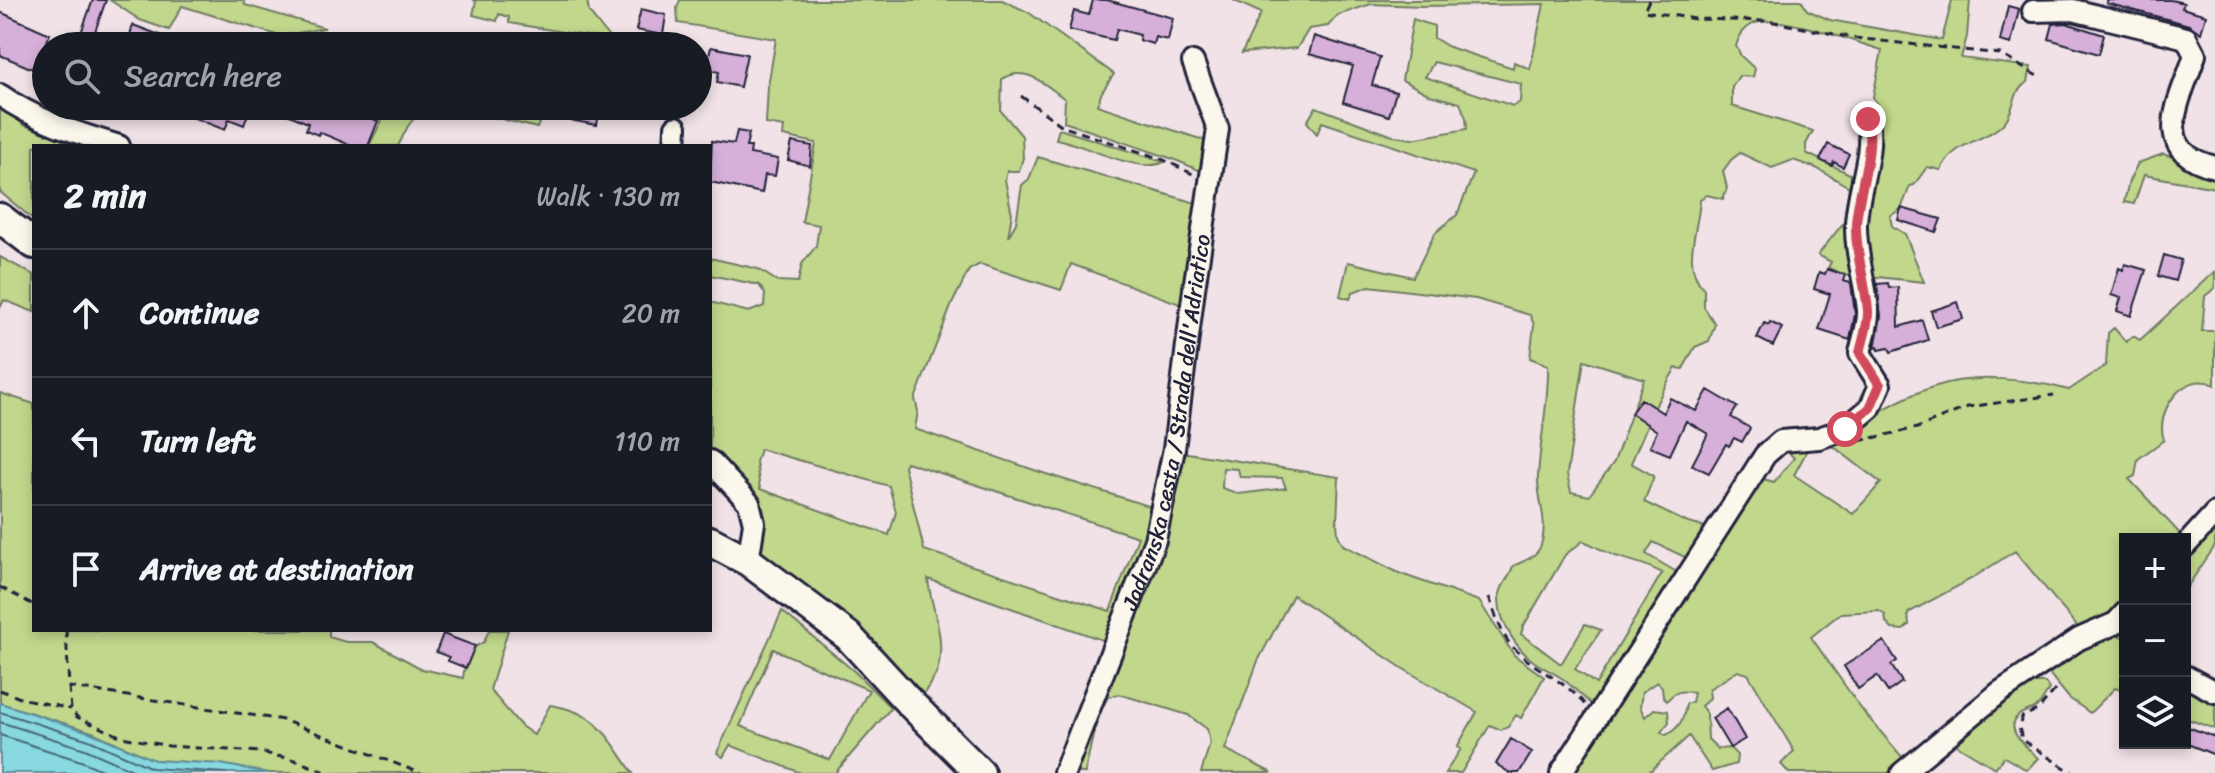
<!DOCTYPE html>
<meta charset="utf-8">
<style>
:root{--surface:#171b24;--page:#20242c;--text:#f1f3f6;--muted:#9ea1a6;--line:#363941}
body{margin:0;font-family:Sriracha,sans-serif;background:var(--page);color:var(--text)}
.controls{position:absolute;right:24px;bottom:24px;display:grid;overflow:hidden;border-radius:0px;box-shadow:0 4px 12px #0003}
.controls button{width:72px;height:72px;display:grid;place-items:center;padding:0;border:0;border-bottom:2px solid var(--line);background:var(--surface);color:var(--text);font:40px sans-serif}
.stop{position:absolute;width:24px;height:24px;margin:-18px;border:6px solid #d1495b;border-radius:50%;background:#fff}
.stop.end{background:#d1495b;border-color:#fff;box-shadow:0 2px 8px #0008}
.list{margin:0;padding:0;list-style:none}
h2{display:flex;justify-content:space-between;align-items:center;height:104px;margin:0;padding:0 32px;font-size:34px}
h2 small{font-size:26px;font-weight:400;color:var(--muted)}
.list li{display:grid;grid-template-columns:52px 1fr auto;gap:24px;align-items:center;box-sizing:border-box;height:128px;padding:0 32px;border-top:2px solid var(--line)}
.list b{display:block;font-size:30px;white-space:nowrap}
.list em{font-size:26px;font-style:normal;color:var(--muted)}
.icon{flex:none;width:44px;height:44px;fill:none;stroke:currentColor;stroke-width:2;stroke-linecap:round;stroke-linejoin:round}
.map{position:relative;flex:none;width:2215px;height:773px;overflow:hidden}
.search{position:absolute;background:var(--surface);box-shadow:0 4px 12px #0003;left:32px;top:32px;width:680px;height:88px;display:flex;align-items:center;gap:20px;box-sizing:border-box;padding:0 28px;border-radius:44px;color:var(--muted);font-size:30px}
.panel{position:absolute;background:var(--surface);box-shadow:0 4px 12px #0003;left:32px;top:144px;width:680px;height:488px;border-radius:0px}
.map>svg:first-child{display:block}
.green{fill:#c0d78c;stroke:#717c64;stroke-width:2;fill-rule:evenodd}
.water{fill:#87d8df;stroke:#5f8f9d;stroke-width:2}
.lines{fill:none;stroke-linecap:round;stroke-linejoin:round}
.shore{stroke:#4a6b7d;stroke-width:2}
.building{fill:#d6b0d8;stroke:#22223b;stroke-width:2}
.street-casing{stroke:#22223b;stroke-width:26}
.secondary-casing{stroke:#22223b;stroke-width:34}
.path{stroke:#22223b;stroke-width:3;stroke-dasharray:8 6;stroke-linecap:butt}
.street{stroke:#fbf7ec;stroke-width:20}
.secondary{stroke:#fbf7ec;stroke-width:28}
.route{stroke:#d1495b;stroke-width:10}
.labels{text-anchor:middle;stroke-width:8;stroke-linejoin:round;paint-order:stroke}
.street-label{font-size:22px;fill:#22223b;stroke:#fbf7ec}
</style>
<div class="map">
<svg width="2215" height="773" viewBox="0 0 2215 773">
<rect width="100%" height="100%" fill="#f0e2e6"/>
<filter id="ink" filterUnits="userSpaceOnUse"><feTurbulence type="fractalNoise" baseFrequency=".0125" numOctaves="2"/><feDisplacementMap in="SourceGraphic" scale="16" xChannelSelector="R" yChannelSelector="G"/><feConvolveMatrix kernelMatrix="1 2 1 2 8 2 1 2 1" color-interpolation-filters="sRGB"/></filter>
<g filter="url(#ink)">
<path class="green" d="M110 0H244L245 5 325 28 280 36 182 6 169 30 140 20Z
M473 0H587L589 12 611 40 509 23V17L499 14 497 21 473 15 476 1Z
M680 0H1002L1028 12 1114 74 1102 92 1097 105 1209 142 1206 168 1201 171 1173 159 1064 122 1065 99C1046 86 1027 64 1002 79L1001 111 1022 136 1023 158 1019 171H1007L1005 180 1012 214 1008 237 1016 223 1022 185 1029 179 1038 157 1203 205 1188 307 1071 264 1061 290 980 264 969 270 952 304 915 399 918 411 915 429 1043 473 1158 509 1108 642 928 579C931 609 946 636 938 668 936 678 927 686 923 696L837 614 761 551 758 529 710 455V302L749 312 764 306 765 294 759 285 710 275V258L758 269 777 281 798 282 802 264 816 246 819 225 802 222 816 143 783 136 784 127 766 124 768 86 776 39 678 23 677 8ZM760 449 889 486 896 512 889 535 760 489 756 462ZM906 462 1138 537 1110 611 924 550 904 466Z
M1233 0H1801L1807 10 1830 20 1942 40 1952 0H1970L1967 36 1961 58 2031 67 2028 82C2013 90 2015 107 2006 120 1991 141 1953 140 1941 170L1927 167 1914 185 1910 186 1901 209 1890 216 1892 226 1905 234 1924 282 1868 276 1863 258 1876 102 1873 97 1882 50C1854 42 1781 14 1755 23 1744 27 1739 36 1736 46L1741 56 1755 69 1753 77 1739 76 1732 87V106L1813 131 1806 144V153L1850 174 1854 184 1856 279 1828 268 1831 262 1818 255 1844 222 1849 187 1816 168 1793 160 1772 168 1740 153 1731 160 1723 171 1727 188 1723 199 1707 195 1700 199C1699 229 1680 264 1704 289V307L1715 324 1709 341 1695 347 1683 369 1676 368C1657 397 1645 432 1631 463L1654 476 1644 502 1688 523 1709 528 1689 559 1653 542 1646 554 1680 574 1602 697 1592 705C1582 696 1573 687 1563 679 1555 673 1545 669 1536 663 1517 650 1500 624 1499 600 1499 587 1509 579 1513 566 1524 561 1537 557 1541 545 1549 521 1537 499 1538 477 1540 439 1549 402 1548 365L1530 358 1534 325 1530 315 1476 299 1369 286 1353 292 1350 299 1340 296 1348 262 1413 277 1435 233 1457 215 1474 173 1322 122 1317 134 1307 122 1316 107 1393 136 1412 139 1467 129 1466 118 1460 103 1430 95 1402 80 1413 19 1434 26V38L1449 47 1513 68 1514 62 1530 69 1544 4 1422 6 1371 4 1338 15 1328 26 1309 29 1297 48 1242 53 1261 13ZM1434 62 1521 84 1520 102 1513 106 1425 77ZM1584 360 1644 379 1614 462 1589 496 1571 492 1567 474ZM1583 541C1595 545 1607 554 1619 557 1637 563 1644 563 1662 573L1596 684 1575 669 1601 630 1585 624 1561 664 1521 634 1523 627 1565 555Z
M0 105 24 125 84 146H34V220L0 192Z
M357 106H424L408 126 398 146H369L383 118Z
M450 106H490L541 118 537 128Z
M1059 129 1164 162C1139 175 1084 144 1056 139Z
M2163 154 2215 171V188L2144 175 2134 204 2124 202 2129 181 2138 163Z
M0 257 34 275V312L4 300 0 308Z
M2215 271V288L2205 296 2202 331H2215V385C2184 369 2154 412 2164 440L2138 459 2135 476 2129 479 2184 538 2125 539V600L2112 612 2080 630 2015 551 1971 579 1908 613 1909 625 1903 630 1892 629 1886 622 1885 615 1879 611 1841 613 1811 637 1862 710 1903 758 1888 773H1789L1781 764 1794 751 1748 674 1738 671 1709 689 1710 698 1701 706 1707 714 1708 739 1718 749 1730 748 1737 755 1736 764 1712 771 1689 736 1648 773H1568L1753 476 1774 482 1794 458 1785 448 1810 445 1794 475 1853 514 1881 483 1829 443C1862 422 1896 399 1933 387 1974 373 2029 379 2069 390L2106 365 2108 333 2114 328 2126 342 2133 336 2140 340ZM1657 682 1662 687 1663 697 1667 701C1674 691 1682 690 1694 693L1692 702 1686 704C1684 719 1680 728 1666 735L1661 732 1669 722 1668 711 1654 709 1645 717 1640 707 1642 692Z
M0 393 34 404V630H329V637L346 642H373L422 669 463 678 467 651 484 642 489 630H508L490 690 521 726 534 735 550 705C598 712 607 736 633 773H268L220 764 154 760 92 732 0 703Z
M1181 452 1339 477 1337 523 1338 535 1343 545 1401 574 1479 601 1514 655 1544 677 1521 718 1516 715 1508 727 1501 730 1490 725 1461 773H1445L1461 749 1457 747 1477 712 1402 668 1293 595 1258 661 1225 749 1272 773H1201L1210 743 1207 729 1188 715 1119 694 1108 697C1095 719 1090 749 1085 773H1069ZM1223 468 1238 469 1240 477 1282 478 1286 488 1239 494 1222 488Z
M2215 522V546L2185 590V558Z
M782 611 855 672 891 708 835 773H801L730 745 723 757 717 753ZM773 649 869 690 830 760 740 726Z
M2113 632 2125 639V692L2115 688 2090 713 2069 698 2046 670 2055 661Z
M2185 680 2215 696V729L2185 718Z
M2030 683H2045L2049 689C2046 694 2042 702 2038 706 2033 710 2024 711 2019 715 2002 729 2027 748 2038 758L2027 770 2004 757 1995 768 1950 741Z"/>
<path class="water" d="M0 703 92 733 154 760 220 764 268 773H0Z"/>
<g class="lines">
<path class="shore" d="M0 712 89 740 152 768 226 773
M0 722 85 749 139 773
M0 735 81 761 109 773"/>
</g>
<path class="building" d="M93 0H106L90 46 78 41Z
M1093 0H1107L1173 18 1168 40 1155 37 1153 44 1139 40 1140 35 1117 29 1114 40 1069 30 1074 11 1089 15Z
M2107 0H2171L2184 3 2182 8 2206 15 2201 33 2189 25 2106 3Z
M2008 6 2019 9 2011 44 2000 41Z
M641 9 666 15 663 35 636 30Z
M0 12 50 34 35 70 0 55Z
M2066 23 2104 35 2099 54 2049 39 2053 24Z
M133 25 186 45V46H150L129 39Z
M1314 36 1380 57 1372 85 1396 92 1389 116 1343 102 1353 66 1309 54Z
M711 47 747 54 740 87 717 82 719 72 706 69Z
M164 106H251L244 125 229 119 225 130Z
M269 106H354L352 111 378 121 368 146H352L319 132 318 135 306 130 308 123Z
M572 106H600L597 125 569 120Z
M737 131 749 133 746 147H751L750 154 778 159 775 176 765 175 762 193 710 182 712 141 734 144Z
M792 142 812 146 810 166 788 160Z
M1828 144 1849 154 1843 167 1834 162 1832 166 1820 160Z
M1901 208 1941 219 1936 232 1898 220Z
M2164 255 2181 260 2175 281 2158 276Z
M2125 264 2146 270 2131 316 2117 311 2121 298 2111 295 2119 268 2123 270Z
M1827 269 1845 275 1843 281 1851 283 1855 314 1850 340 1819 330 1830 294 1814 289 1819 272 1825 274Z
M1888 283 1889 288 1898 287 1899 327 1922 320 1928 340 1891 352 1889 348 1879 350 1878 347 1875 348 1881 316 1877 284Z
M1958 302 1963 319 1936 327 1931 311Z
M1770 322 1782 328 1773 346 1757 338 1764 323 1769 325Z
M1708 390 1737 407 1731 417 1750 428 1742 442 1734 438 1729 446 1726 444 1709 473 1692 465 1708 434 1686 421 1670 455 1650 447 1657 431 1631 413 1641 399 1663 413 1670 398 1696 411Z
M443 634 475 646 466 668 448 661 449 657 436 652Z
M1884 641 1897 661 1891 665 1902 682 1888 692 1877 676 1858 689 1844 666Z
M1727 708 1745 739 1730 748 1712 718Z
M2185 726 2215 737V755L2185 743Z
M1511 739 1532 752 1519 773H1510L1496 764Z"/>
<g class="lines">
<defs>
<g id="street">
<path d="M2033 11 2073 10 2186 38 2195 55C2180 101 2148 151 2215 167"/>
<path d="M0 95C37 121 77 133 119 146"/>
<path d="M675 146 676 127"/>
<path d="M710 461 749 503 754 523 748 561"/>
<path d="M2185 546 2215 513"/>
<path d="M2185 676 2215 692"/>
<path id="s1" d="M1064 773 1155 540 1174 449 1194 289 1218 129 1193 62"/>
<path d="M1561 773 1765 455 1781 441 1819 438 1845 429 1870 408 1880 385 1860 353C1863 339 1869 323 1868 310 1865 281 1855 252 1856 223 1858 186 1874 156 1868 119"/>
<path d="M1902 773 2000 692 2079 639 2116 623 2125 613"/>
</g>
<path id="secondary" d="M0 218 34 244
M710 541 748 561 848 636 907 700 980 773"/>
</defs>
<use href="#street" class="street-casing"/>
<use href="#secondary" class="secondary-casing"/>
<path class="path" d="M1649 0 1644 11 1696 19 1769 21 1854 38 2000 54 2037 76
M1021 96 1064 127 1162 159 1195 175
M1859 441 1917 428 1968 407 2054 395
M0 587 34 605
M1489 597C1495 612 1500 632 1510 644 1531 669 1565 679 1585 705
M66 630 69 687 283 720 420 773
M69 687 71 709 77 717 122 737 169 746 260 752 295 760 328 773
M0 690 20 698 71 709
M2055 690 2039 709 2022 717 2019 727 2022 740 2073 773"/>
<use href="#street" class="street"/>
<use href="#secondary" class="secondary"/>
</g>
</g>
<g class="lines" filter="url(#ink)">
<path class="route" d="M1845 429 1870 408 1880 385 1860 353C1863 339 1869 323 1868 310 1865 281 1855 252 1856 223 1859 186 1874 156 1868 119"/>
</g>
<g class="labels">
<g class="street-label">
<text dy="8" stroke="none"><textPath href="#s1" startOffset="368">Jadranska cesta / Strada dell'Adriatico</textPath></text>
</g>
</g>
</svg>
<div class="controls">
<button>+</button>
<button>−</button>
<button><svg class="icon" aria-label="layers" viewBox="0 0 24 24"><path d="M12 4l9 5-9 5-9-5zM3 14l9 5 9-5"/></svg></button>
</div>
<div class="stop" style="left:1845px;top:429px"></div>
<div class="stop end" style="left:1868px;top:119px"></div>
<div class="search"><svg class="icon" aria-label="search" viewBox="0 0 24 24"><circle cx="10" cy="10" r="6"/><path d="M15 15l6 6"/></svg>Search here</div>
<section class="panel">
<h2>2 min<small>Walk · 130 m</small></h2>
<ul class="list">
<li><svg class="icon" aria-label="ahead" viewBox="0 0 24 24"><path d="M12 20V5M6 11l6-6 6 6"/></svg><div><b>Continue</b></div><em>20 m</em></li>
<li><svg class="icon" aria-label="left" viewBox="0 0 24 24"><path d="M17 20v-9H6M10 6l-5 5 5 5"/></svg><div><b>Turn left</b></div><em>110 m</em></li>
<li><svg class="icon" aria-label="arrive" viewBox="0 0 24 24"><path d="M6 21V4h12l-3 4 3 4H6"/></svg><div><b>Arrive at destination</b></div></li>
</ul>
</section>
</div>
